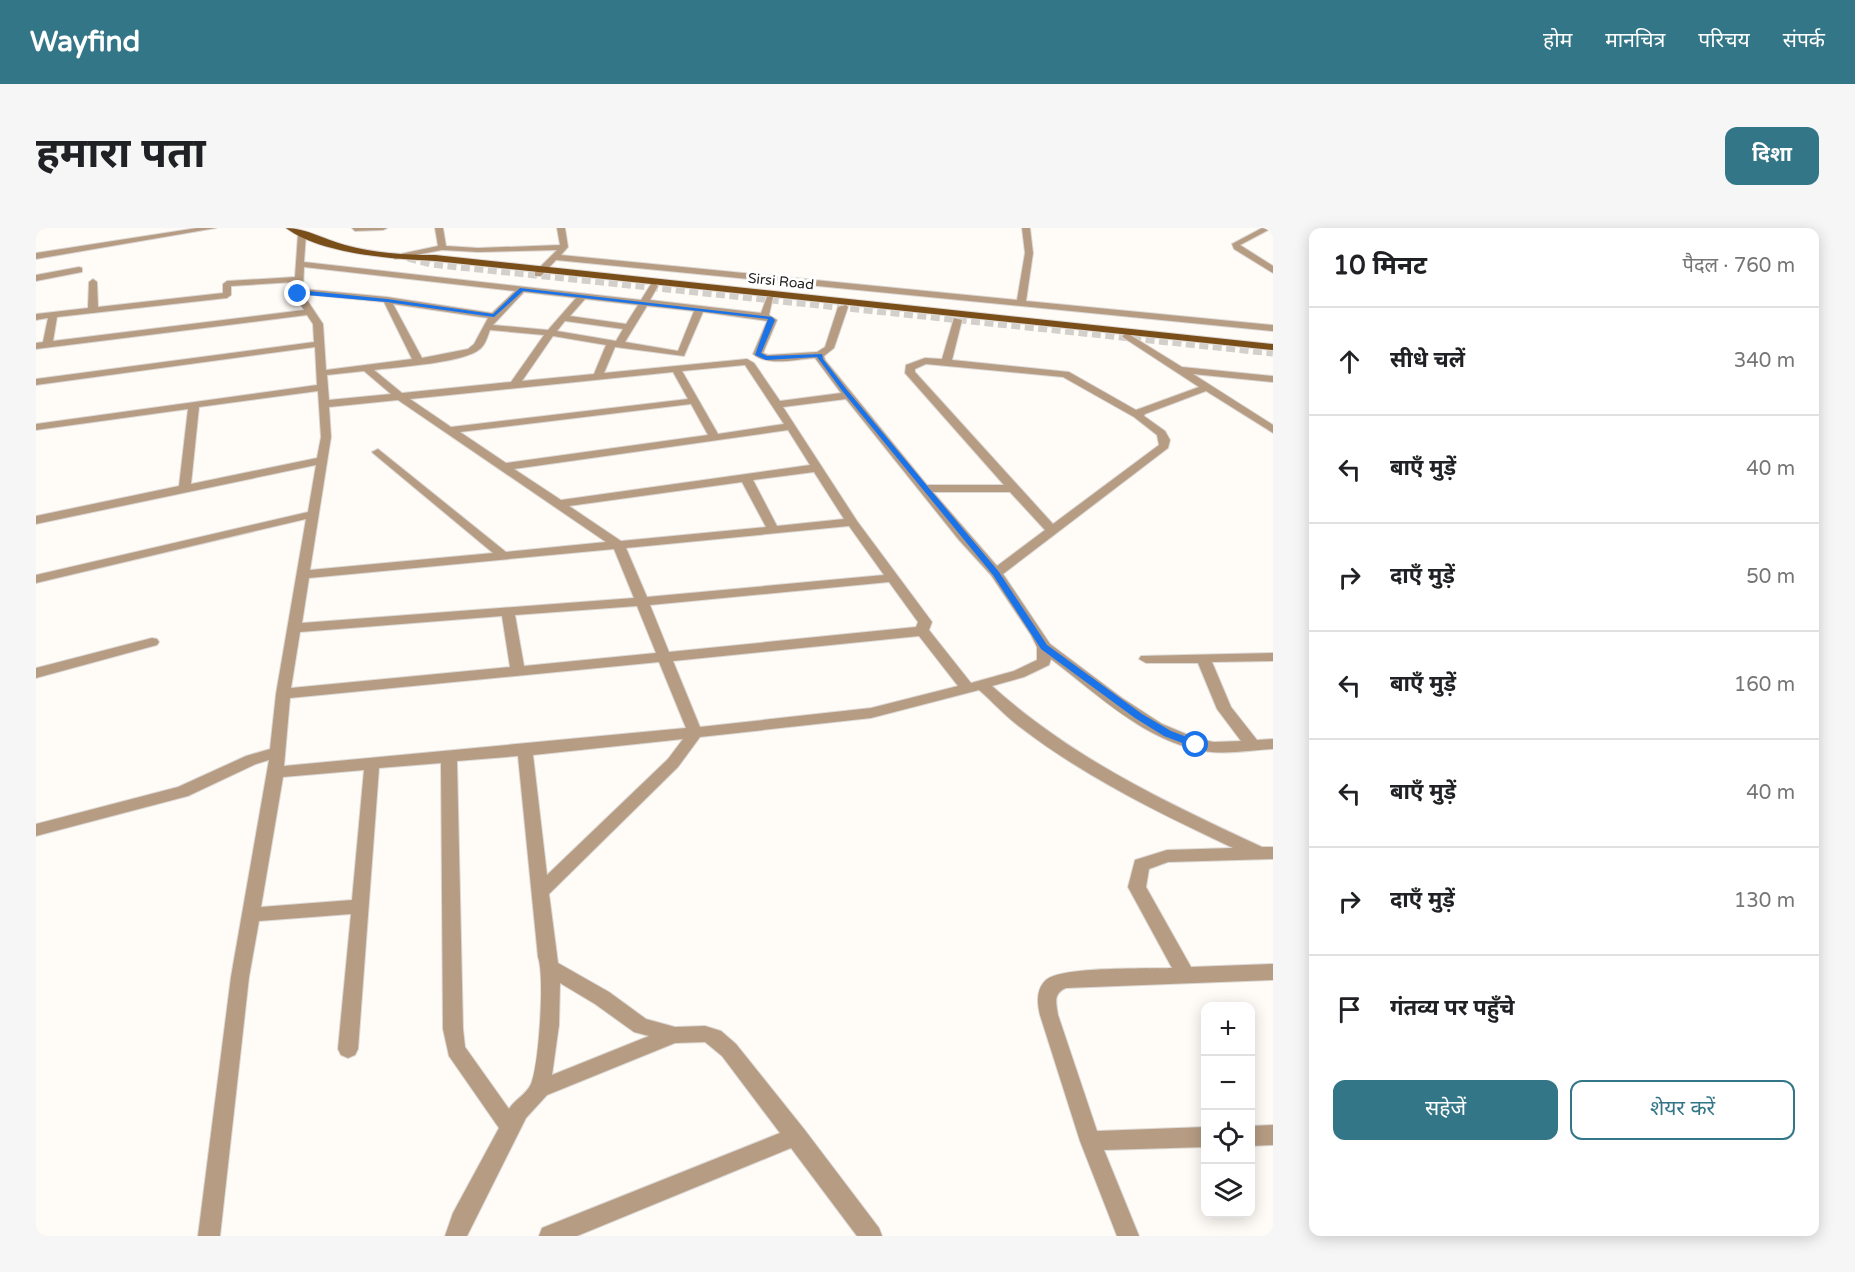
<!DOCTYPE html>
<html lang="hi">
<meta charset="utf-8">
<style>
:root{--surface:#fff;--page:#f6f6f6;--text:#202124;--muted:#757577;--line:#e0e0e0;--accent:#337687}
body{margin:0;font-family:"Varela Round","Noto Sans Devanagari",sans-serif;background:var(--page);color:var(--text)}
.controls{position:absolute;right:18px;bottom:18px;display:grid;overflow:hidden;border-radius:12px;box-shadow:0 3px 15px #0003}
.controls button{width:54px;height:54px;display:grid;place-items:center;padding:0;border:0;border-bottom:2px solid var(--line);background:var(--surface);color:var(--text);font:30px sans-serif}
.stop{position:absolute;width:18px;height:18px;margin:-14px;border:4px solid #1a73e8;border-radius:50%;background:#fff}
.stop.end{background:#1a73e8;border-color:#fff;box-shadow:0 2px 6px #0008}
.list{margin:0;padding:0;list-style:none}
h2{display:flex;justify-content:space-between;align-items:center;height:78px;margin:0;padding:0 24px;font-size:26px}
h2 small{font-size:20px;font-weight:400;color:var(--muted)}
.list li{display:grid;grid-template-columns:39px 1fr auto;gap:18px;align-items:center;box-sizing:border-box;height:108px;padding:0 24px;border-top:2px solid var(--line)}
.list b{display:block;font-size:22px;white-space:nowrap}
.list em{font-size:20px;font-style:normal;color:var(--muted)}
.actions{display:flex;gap:12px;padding:18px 24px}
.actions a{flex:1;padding:14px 0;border:2px solid var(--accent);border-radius:12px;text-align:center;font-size:21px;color:var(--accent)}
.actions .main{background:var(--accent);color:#fff}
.icon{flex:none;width:33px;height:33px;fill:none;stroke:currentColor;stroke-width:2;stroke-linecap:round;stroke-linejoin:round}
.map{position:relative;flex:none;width:1237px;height:1008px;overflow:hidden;border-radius:12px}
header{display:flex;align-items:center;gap:36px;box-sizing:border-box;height:84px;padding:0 30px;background:var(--accent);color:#fff}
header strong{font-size:28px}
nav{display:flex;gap:33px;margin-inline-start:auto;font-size:21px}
.intro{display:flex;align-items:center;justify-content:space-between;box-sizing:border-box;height:144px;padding:0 36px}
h1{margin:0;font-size:42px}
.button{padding:15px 27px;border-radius:12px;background:var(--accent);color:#fff;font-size:21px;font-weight:700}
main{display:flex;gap:36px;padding:0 36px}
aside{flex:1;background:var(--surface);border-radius:12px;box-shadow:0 3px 15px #0003}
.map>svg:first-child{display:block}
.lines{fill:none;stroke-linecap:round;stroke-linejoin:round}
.major-tunnel{stroke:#d3d0cc;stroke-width:9;stroke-dasharray:9 4.5;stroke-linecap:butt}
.minor-casing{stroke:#dcd8d5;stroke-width:2}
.major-casing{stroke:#dcd8d5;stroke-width:2}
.minor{fill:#b69c83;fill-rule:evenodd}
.major{fill:#7a4e18;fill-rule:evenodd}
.route{fill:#1a73e8}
.labels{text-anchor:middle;stroke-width:6;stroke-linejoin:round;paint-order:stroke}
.far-street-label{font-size:14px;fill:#252320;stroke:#fff}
</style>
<header>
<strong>Wayfind</strong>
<nav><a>होम</a><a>मानचित्र</a><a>परिचय</a><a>संपर्क</a></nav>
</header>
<div class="intro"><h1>हमारा पता</h1><a class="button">दिशा</a></div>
<main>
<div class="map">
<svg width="1237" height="1008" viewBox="0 0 1237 1008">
<rect width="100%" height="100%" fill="#fffbf7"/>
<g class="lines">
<path class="major-tunnel" d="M372 29 395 35 1237 124"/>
<defs>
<path id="minor" d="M161 0H180L0 31V25Z
M316 0H351L347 2 319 3Z
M399 0H407L410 18 442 20 524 17 521 0H529L532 19 525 27 981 72 989 25 986 0H994L997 25 990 73 1237 97V103L520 32 505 48H499V44L521 22 442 24 406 22 359 31 355 28 402 18Z
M1226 0H1236L1204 17 1237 38V45L1198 21 1196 16Z
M266 4 270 6 268 34 605 72 615 56 618 55 622 58 614 72 725 85 731 69H737L733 87 741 92 727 125 732 127 781 124 789 119 802 79 810 77 812 79 798 120 788 128 789 132 891 257H968L869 145 870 137 889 130 906 131 918 90 926 92 916 132 1033 144 1100 182 1163 159 1088 110 1086 108 1091 105 1146 139 1237 148V154L1157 146 1237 197V205L1170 163 1109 186 1108 188 1129 203 1134 212 1132 220 967 346 1014 416 1086 470 1126 496 1162 511 1178 514 1205 513 1181 481 1162 435H1110L1103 431 1105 428 1237 425V433L1176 434 1195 479 1221 512 1237 511V521C1214 522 1191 527 1168 523 1110 514 1060 465 1015 431L1013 437 988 449 956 458C1036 530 1129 574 1226 619H1237V631L1132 634 1113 641 1110 659 1155 739 1237 736V752L1030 760C1017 766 1020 774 1022 787L1061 903 1170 899V919L1068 922 1103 1008H1081L1044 913 1004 787C1001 775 1000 761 1010 752 1026 738 1112 741 1136 740L1092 659 1099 632 1131 622 1197 620C1123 585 1049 549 984 499 969 488 957 474 943 462L835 490 664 509 642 539 513 666 522 735 573 764 610 791 639 799 669 798 685 803 700 816 768 901 843 1000 846 1008H821L755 920 541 1008H503L506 1000 744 905 686 828 669 814 639 815 511 867 490 890 431 1008H409L417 985 463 900 413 828 407 801 405 535 343 540 322 821 319 827 312 830 305 827 302 821 315 686 223 693 213 749 184 1008H162L195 749 233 532 220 536 152 568 0 608V596L142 559 210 528 234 521 240 466 270 291 0 355V347L272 284 280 237 0 296V288L143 258 152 181 0 202V196L281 157 279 119 0 157V151L278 114 277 96 271 87 0 121V115L7 114 12 90 0 92V86L52 80 53 54 57 51 61 54 62 79 187 65V56L191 53 259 49 262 6ZM268 39 479 63 456 85 351 69 267 61ZM258 54V66L268 82 17 113 21 89 191 70 195 67V58ZM488 64 540 70 512 102 457 97ZM267 66 348 74 376 131 290 142 287 96ZM549 71 602 77 590 96 534 88ZM357 76 452 90 438 116 432 121 386 130ZM611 78 658 83 642 123 589 114ZM667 84 731 93 717 126C732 139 760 131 779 130L805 165 744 173 718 135 711 131 568 145 579 119 648 128ZM529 93 587 101 580 113 521 103ZM454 102 508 107 475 154 366 165 338 142C360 139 433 135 446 119 450 115 452 107 454 102ZM517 108 570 117 558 146 486 153ZM890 136 1027 149 1098 189 1121 207 1123 217 1017 296 879 144V141ZM709 137 748 196 682 206 646 143ZM328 143 355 166 293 172 291 147ZM637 144 652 171 415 199 374 171ZM282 163 285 209 281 230 155 256 163 179ZM810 171 923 312 955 347 995 407 1001 419V432L978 443 935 455 893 402 896 394 821 293 747 179ZM362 172 570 314 470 324 342 221 336 224 338 226 457 325 274 342 295 209 293 179ZM655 176 672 207 470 235 424 204ZM752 202 774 237 525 272 478 241ZM778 244 808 291 741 298 717 252ZM706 254 730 299 585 313 533 278ZM897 264H974L1009 302 961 338ZM813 298 848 347 611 369 590 320ZM578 321 598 370 266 395 273 350ZM853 354 882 394 880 399 633 424 614 377ZM601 378 620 425 488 438 479 387ZM466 388 474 439 255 460 264 404ZM883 408 922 458 835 480 664 499 637 433ZM623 434 650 500 248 538 254 470ZM647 511 632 531 511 647 497 527ZM482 528 502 729C509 748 503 837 495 856 491 866 478 872 473 881L429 819 427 801 421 533ZM328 542 316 672 225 679 247 549ZM524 755 559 776 598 804 613 808 516 847 523 797Z
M43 39 46 40V44L0 53V47Z
M116 410 121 411 123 414 121 417 0 450V440Z
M1237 897V917L1214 918V898Z"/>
<path id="major" d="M250 0C270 0 290 12 309 17 338 25 369 27 399 27L1237 116V122L399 33C357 31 284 26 250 0Z"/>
</defs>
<use href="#minor" class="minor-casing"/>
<use href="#major" class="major-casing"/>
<use href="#minor" class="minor"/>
<use href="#major" class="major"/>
</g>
<path class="route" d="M484 60 736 89 739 92 725 125 731 128 786 126 787 131 811 162 963 344 1011 417 1106 486 1135 503 1164 514V519H1157L1128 508 1099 490 1005 421 957 347 807 164 781 129 730 132 719 127 732 91 487 63 458 89 351 74 259 66 262 62 351 71 457 86Z"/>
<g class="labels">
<g class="far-street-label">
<text transform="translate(745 53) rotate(6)" y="5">Sirsi Road</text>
</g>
</g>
</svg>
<div class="controls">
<button>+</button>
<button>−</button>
<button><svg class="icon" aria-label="locate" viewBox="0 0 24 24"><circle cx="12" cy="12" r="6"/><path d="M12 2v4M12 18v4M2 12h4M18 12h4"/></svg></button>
<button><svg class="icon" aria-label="layers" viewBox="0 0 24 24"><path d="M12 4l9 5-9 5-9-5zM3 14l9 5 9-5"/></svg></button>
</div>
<div class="stop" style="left:1160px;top:517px"></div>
<div class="stop end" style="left:262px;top:66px"></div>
</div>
<aside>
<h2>10 मिनट<small>पैदल · 760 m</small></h2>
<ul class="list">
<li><svg class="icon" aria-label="ahead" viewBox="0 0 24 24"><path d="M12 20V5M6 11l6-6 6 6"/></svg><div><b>सीधे चलें</b></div><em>340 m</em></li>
<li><svg class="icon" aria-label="left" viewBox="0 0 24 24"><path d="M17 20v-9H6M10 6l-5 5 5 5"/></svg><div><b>बाएँ मुड़ें</b></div><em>40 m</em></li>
<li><svg class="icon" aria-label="right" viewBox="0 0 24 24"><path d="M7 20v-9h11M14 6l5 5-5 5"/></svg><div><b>दाएँ मुड़ें</b></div><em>50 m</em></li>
<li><svg class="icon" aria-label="left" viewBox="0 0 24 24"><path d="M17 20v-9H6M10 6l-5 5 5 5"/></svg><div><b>बाएँ मुड़ें</b></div><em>160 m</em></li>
<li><svg class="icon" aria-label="left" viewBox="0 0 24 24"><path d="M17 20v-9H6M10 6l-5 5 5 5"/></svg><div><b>बाएँ मुड़ें</b></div><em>40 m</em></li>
<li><svg class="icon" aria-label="right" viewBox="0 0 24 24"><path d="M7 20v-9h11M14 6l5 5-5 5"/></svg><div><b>दाएँ मुड़ें</b></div><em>130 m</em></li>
<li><svg class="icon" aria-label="arrive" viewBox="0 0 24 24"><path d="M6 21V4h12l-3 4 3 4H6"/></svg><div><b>गंतव्य पर पहुँचे</b></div></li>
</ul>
<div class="actions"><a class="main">सहेजें</a><a>शेयर करें</a></div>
</aside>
</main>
